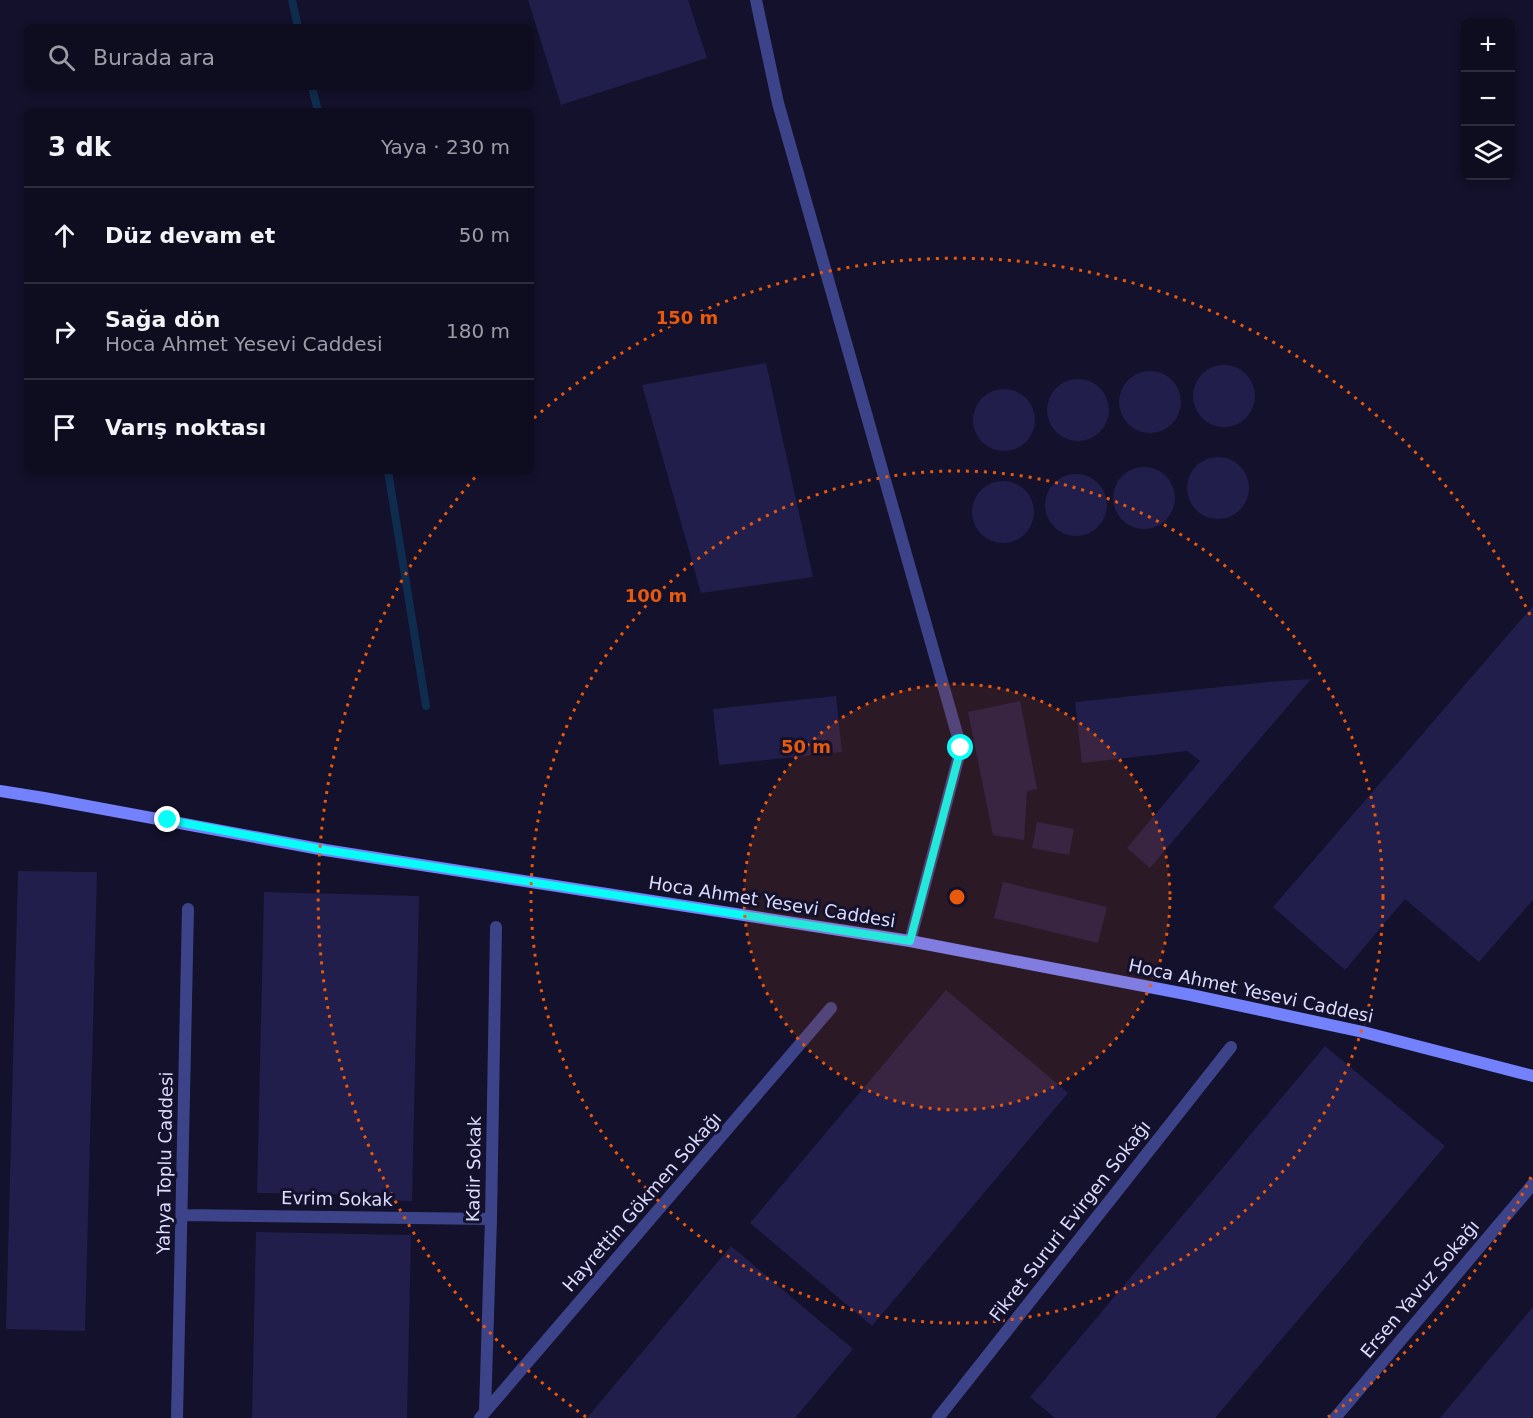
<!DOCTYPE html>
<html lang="tr">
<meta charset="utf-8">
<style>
:root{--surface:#0e0d20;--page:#171629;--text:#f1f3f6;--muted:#9b9ca5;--line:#2e2d3e}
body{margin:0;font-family:"DejaVu Sans",sans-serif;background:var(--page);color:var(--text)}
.controls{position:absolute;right:18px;top:18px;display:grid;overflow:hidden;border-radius:9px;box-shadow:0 3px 9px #0003}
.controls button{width:54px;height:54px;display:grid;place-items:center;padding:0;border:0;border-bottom:2px solid var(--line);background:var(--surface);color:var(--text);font:30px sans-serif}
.stop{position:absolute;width:18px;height:18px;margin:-14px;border:4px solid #0afcf7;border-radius:50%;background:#fff}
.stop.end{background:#0afcf7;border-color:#fff;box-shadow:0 2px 6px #0008}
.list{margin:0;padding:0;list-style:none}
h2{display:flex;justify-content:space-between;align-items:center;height:78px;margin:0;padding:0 24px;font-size:26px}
h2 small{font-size:20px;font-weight:400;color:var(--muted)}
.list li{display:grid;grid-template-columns:39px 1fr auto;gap:18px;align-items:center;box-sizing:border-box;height:96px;padding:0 24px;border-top:2px solid var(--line)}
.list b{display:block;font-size:22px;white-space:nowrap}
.list p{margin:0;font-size:20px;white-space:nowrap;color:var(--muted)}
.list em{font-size:20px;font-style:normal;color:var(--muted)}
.icon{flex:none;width:33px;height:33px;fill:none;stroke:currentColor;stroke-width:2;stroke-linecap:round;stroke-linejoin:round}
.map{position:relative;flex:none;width:1533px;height:1418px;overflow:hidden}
.search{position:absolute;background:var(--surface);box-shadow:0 3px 9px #0003;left:24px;top:24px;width:510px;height:66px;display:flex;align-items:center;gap:15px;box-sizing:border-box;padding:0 21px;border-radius:9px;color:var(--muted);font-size:22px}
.panel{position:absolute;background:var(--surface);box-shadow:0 3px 9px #0003;left:24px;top:108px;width:510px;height:366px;border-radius:9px}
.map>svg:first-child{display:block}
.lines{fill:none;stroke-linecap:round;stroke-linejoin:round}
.stream{stroke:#0e2c4d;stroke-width:8}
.building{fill:#211e4b}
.street{stroke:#3d4389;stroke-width:12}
.secondary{stroke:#7481fd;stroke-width:12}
.route{stroke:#0afcf7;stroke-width:8}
.ring{fill:none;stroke:#e8590c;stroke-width:3;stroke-dasharray:3 6}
.labels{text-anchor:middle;stroke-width:6;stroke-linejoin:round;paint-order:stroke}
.street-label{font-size:18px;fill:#dbdcfe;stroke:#13112b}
.centre{fill:#e8590c;stroke:#13112b;stroke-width:3}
.ring-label{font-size:18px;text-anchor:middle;font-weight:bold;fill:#e8590c;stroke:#13112b;stroke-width:6;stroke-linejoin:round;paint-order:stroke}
</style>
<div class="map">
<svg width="1533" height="1418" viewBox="0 0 1533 1418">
<rect width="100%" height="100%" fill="#13112b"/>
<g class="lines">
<path class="stream" d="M292 0 298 27
M312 87 318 111
M388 471 426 706"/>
</g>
<path class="building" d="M528 0H688L707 58 561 105Z
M766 363 813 577 701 593 642 385Z
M1193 396a31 31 0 1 1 62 0a31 31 0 1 1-62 0Z
M1119 402a31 31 0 1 1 62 0a31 31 0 1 1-62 0Z
M1047 410a31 31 0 1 1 62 0a31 31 0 1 1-62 0Z
M973 420a31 31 0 1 1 62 0a31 31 0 1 1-62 0Z
M1187 488a31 31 0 1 1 62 0a31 31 0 1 1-62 0Z
M1113 498a31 31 0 1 1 62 0a31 31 0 1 1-62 0Z
M1045 505a31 31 0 1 1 62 0a31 31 0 1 1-62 0Z
M972 512a31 31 0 1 1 62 0a31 31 0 1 1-62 0Z
M1533 606V900L1479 962 1405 899 1345 970 1273 907Z
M1311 679 1150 868 1127 848 1200 761 1187 751 1082 763 1075 702 1268 682Z
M836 696 842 752 719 765 713 709Z
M1020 701 1037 789 1027 791 1024 840 993 835 968 712Z
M1037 822 1074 829 1069 855 1032 848Z
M18 871 97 872 85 1331 6 1329Z
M1003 882 1107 907 1098 943 994 918Z
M264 892 419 896 412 1201 338 1199V1194L257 1193Z
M946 990 1068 1093 872 1326 750 1223Z
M1325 1046 1445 1146 1215 1418H1055L1030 1397Z
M256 1232 411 1235 407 1418H252Z
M731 1246 853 1349 795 1418H587Z
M1533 1307V1418H1440L1507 1338Z"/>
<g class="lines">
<path class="street" d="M756 0 778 103 961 748 910 941
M182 1215 491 1219
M485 1412 491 1219 496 927
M177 1418 188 909
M480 1418 831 1008
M938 1418 1231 1047
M1335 1418 1533 1184"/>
<path class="secondary" d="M0 791 44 798 325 850 910 941 1191 995 1363 1032 1533 1076"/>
</g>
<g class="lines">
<path class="route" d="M168 820 325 850 910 941 961 748"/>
</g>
<circle cx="957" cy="897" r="213" fill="#e8590c" fill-opacity=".12"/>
<g class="ring">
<circle cx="957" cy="897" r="213"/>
<circle cx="957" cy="897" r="426"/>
<path d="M1531 1177A639 639 0 0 1 1328 1417M586 1417A639 639 0 0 1 478 474M534 418A639 639 0 0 1 1531 617"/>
</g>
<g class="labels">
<g class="street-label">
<text transform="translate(772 902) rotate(9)" y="6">Hoca Ahmet Yesevi Caddesi</text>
<text transform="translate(1251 991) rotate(12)" y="6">Hoca Ahmet Yesevi Caddesi</text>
<text transform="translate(165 1163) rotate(-89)" y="6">Yahya Toplu Caddesi</text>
<text transform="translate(474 1169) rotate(-89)" y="6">Kadir Sokak</text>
<text transform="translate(337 1199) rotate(1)" y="6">Evrim Sokak</text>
<text transform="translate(642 1202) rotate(-49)" y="6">Hayrettin Gökmen Sokağı</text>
<text transform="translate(1070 1221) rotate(-52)" y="6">Fikret Sururi Evirgen Sokağı</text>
<text transform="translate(1420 1289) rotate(-50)" y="6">Ersen Yavuz Sokağı</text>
</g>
</g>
<circle cx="957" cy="897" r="9" class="centre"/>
<g class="ring-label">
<text x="687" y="324">150 m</text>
<text x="656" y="602">100 m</text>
<text x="806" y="753">50 m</text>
</g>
</svg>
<div class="controls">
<button>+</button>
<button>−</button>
<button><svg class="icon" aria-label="layers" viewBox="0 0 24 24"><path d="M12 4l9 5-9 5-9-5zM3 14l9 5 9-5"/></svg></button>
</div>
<div class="stop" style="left:961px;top:748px"></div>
<div class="stop end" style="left:168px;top:820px"></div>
<div class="search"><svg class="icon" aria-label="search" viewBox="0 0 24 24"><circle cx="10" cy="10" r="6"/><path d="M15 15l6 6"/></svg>Burada ara</div>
<section class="panel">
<h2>3 dk<small>Yaya · 230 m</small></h2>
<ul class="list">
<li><svg class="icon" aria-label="ahead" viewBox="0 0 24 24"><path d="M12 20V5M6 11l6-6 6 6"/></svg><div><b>Düz devam et</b></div><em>50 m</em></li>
<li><svg class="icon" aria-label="right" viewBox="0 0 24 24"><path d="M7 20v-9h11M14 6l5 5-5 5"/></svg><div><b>Sağa dön</b><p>Hoca Ahmet Yesevi Caddesi</p></div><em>180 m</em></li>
<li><svg class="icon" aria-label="arrive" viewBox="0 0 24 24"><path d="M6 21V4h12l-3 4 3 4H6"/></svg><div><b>Varış noktası</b></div></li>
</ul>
</section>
</div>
